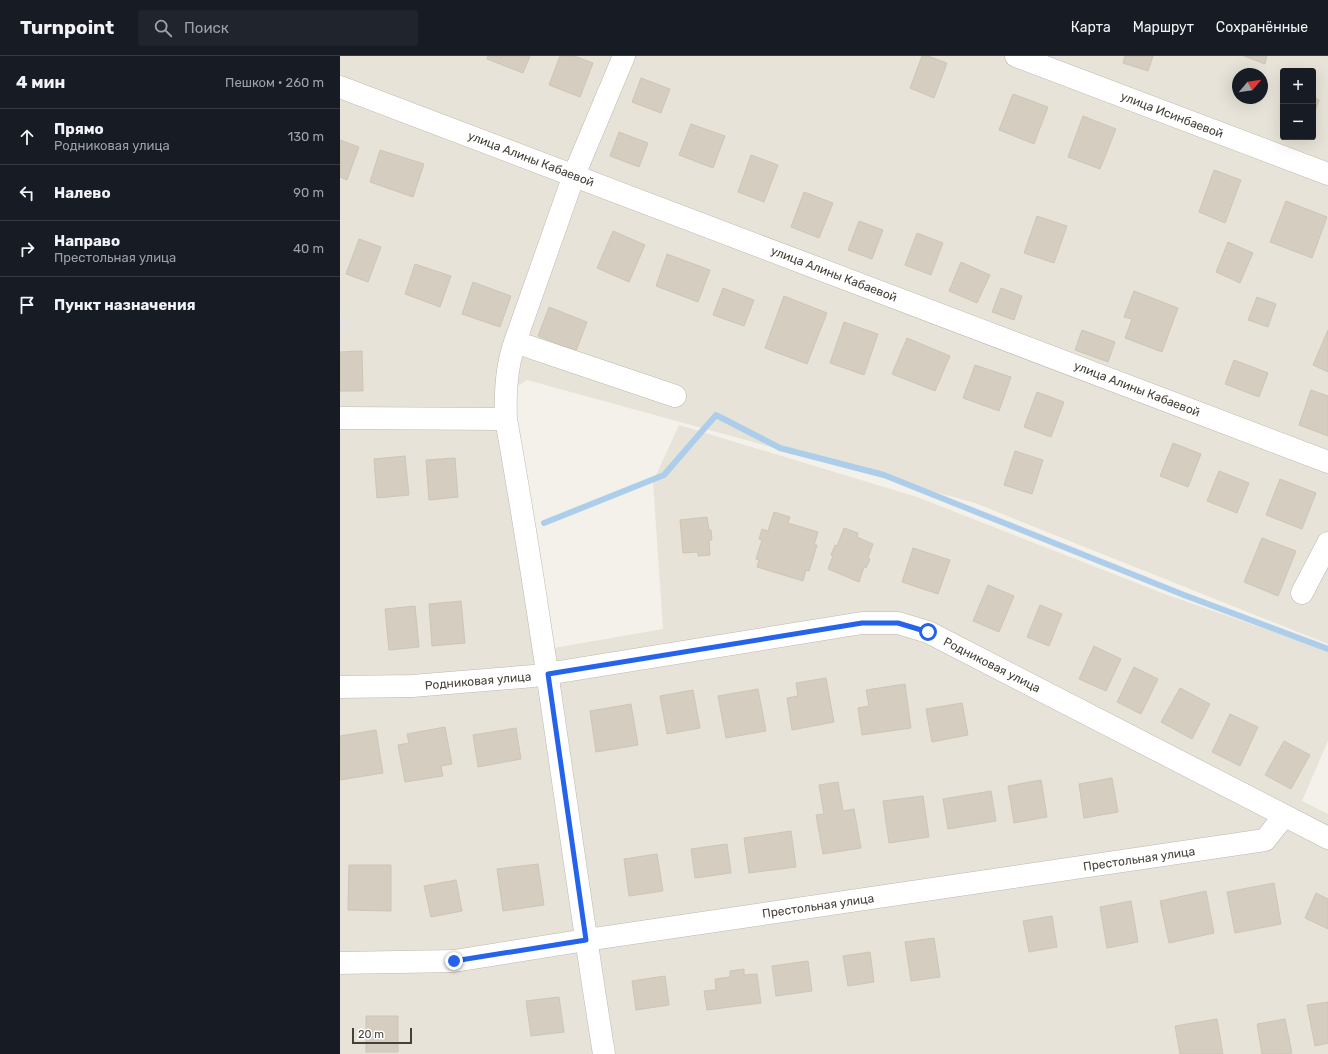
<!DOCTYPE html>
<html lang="ru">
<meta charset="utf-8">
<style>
:root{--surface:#171b24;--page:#20242c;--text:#f1f3f6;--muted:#9ea1a6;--line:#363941}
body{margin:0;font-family:Rubik,sans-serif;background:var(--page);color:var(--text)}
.controls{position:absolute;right:12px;top:12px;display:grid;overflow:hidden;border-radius:4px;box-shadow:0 4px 16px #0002}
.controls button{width:36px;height:36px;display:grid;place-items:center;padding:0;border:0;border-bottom:1px solid var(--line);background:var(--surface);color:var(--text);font:20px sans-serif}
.compass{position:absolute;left:892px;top:12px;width:36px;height:36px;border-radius:50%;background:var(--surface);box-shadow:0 4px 16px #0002;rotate:61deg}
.scale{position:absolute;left:12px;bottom:10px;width:60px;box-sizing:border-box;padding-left:4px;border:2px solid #464138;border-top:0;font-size:11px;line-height:14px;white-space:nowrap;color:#464138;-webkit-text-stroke:3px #fff;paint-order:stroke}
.stop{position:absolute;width:12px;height:12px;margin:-9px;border:3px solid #2563eb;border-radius:50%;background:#fff}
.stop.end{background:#2563eb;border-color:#fff;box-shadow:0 1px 4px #0008}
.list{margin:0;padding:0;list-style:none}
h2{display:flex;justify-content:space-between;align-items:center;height:52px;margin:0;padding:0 16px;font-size:17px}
h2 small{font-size:13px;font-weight:400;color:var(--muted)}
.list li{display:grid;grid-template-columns:26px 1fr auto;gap:12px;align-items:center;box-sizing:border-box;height:56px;padding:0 16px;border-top:1px solid var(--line)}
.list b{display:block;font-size:15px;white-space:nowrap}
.list p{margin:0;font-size:13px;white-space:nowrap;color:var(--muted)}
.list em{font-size:13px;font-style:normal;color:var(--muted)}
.icon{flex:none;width:22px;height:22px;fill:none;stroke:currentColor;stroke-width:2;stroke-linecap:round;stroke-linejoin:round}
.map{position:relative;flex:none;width:988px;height:998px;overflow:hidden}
header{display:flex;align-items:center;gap:24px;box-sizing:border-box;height:56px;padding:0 20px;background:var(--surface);border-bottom:1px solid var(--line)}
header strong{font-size:19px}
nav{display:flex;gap:22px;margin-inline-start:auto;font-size:14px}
.search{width:280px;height:36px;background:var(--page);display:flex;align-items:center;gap:10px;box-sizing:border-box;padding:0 14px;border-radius:4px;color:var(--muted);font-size:15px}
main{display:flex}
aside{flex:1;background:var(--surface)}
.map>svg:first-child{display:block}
.residential{fill:#e7e3d8;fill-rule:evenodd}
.industrial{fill:#e6e3de}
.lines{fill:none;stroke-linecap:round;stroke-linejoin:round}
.stream{stroke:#acceea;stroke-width:6}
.building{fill:#d4cdc0;stroke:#cec5b4}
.minor-casing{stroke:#beb9ad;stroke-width:23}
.minor{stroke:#fff;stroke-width:22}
.route{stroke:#2563eb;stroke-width:5}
.labels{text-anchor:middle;stroke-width:3;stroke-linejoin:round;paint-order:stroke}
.street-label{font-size:12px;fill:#464138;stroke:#fff}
</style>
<header>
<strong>Turnpoint</strong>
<div class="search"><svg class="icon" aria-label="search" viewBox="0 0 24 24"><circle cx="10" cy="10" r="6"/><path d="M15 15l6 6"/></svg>Поиск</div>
<nav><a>Карта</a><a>Маршрут</a><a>Сохранённые</a></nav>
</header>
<main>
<aside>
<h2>4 мин<small>Пешком · 260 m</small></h2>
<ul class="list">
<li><svg class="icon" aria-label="ahead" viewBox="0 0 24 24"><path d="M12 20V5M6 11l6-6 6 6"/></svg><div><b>Прямо</b><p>Родниковая улица</p></div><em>130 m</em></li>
<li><svg class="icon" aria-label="left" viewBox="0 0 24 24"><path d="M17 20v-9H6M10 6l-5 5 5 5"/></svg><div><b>Налево</b></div><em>90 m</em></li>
<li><svg class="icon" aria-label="right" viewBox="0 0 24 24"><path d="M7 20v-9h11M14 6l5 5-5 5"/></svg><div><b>Направо</b><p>Престольная улица</p></div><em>40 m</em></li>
<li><svg class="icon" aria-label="arrive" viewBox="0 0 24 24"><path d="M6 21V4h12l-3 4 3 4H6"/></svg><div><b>Пункт назначения</b></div></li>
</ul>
</aside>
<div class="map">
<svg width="988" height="998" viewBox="0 0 988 998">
<rect width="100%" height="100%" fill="#f3f1e9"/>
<path class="residential" d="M0 0H988V588L635 447 187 324 166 337 208 593 323 573 313 426 339 369 577 441 822 537 988 595V685L962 745 988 758V998H0V280L18 268 0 260ZM943 15H973V81H943ZM898 18H922V42H898Z"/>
<path class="industrial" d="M0 260 19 268 0 280Z"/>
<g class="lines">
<path class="stream" d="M204 467 324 419 376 359 440 392 544 419 844 539 988 593"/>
</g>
<path class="building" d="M148 0H190L183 17 147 3Z
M220 0H234L253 7 240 41 209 29Z
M582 0H588L607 7 594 42 570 32Z
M785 0H813L808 15 783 7Z
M904 0H927L925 8Z
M301 22 330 33 321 57 292 46Z
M673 38 708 51 694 88 659 74Z
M973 41 979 44 973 61Z
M743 60 776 73 760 113 728 101Z
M351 68 385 80 373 112 339 99Z
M279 76 308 87 299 111 270 100Z
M0 84 19 91 7 124 0 121Z
M40 94 84 108 73 141 30 126Z
M411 99 438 109 424 146 398 136Z
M874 114 901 124 885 167 859 156Z
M464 136 493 147 479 182 451 171Z
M946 145 987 161 972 202 930 186Z
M697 160 727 170 714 207 684 197Z
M519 165 543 174 532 203 508 194Z
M273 175 305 189 289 226 257 212Z
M577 177 603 187 591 219 565 209Z
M19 183 41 191 28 226 6 218Z
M888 186 913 197 900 227 876 216Z
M327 198 370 214 358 246 316 230Z
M621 206 650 219 637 247 609 235Z
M75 208 111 220 100 251 65 238Z
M133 226 171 240 160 271 122 258Z
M383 232 414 244 404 270 373 259Z
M661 232 682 240 674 264 652 256Z
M794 235 838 252 822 296 785 282 792 263 784 261Z
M444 240 487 257 467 308 425 292Z
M917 241 936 248 928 271 908 264Z
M209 251 247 266 236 295 198 280Z
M504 266 538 278 524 319 490 307Z
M742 274 775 286 768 306 735 294Z
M988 274V316L973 309Z
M567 282 610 300 595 335 552 318Z
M22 295 23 335H0V296Z
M894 304 928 317 919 341 885 328Z
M635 309 671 321 659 355 623 342Z
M971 334 988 340V380L959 369Z
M697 336 724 346 711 381 684 371Z
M833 387 861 398 848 431 820 420Z
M675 395 703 404 692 438 664 429Z
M65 400 69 439 37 442 34 403Z
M115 402 118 441 89 444 86 404Z
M879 415 909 427 897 457 867 445Z
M940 423 976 437 962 473 926 459Z
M434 456 450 461 448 467 478 476 474 489H477L469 515 466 514 463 525 417 511 419 504 416 503 422 484 419 483 422 473 428 475Z
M367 461 369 474H371L372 484H369L370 499 358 500V496L343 497 340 464Z
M504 472 518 477 517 481 533 488 528 502 530 503 526 512 524 511 519 526 488 513 493 500 491 499 495 489 497 490Z
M922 482 956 495 938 540 904 526Z
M573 492 610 504 598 538 562 526Z
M648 529 674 540 659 576 633 565Z
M121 545 125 587 92 590 89 548Z
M700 549 722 558 709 590 687 581Z
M75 550 79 591 49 594 45 553Z
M754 590 781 603 766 635 739 623Z
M794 611 818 623 801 658 777 646Z
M486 622 494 666 452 674 447 642 458 640 456 627Z
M565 628 571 672 522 679 518 652 529 650 526 634Z
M840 632 870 648 852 683 821 666Z
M418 633 426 675 386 682 378 640Z
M353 634 360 672 327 678 320 640Z
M622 647 628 679 592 686 586 653Z
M291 648 298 689 256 696 250 655Z
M890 658 918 671 900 710 872 696Z
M105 671 112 708 101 710 103 720 65 726 58 689 69 687 67 678Z
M176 672 181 703 138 711 133 679Z
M36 674 43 717 0 724V680Z
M944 685 970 699 951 733 925 719Z
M772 722 778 756 744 762 739 728Z
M701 724 707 761 674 767 668 730Z
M498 726 503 755 514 753 521 792 483 798 476 759 484 758 479 729Z
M651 735 656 765 608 773 603 743Z
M583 740 589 781 549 787 543 745Z
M451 775 456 811 409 817 404 782Z
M387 788 391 817 355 822 351 793Z
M317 798 323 835 289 840 284 803Z
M198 808 204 849 163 855 157 813Z
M9 809H51V855L8 854Z
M116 824 122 855 91 861 84 830Z
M934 827 941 868 895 877 887 836Z
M866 835 874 877 829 887 820 845Z
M976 837 988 843V873L965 862Z
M791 845 798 886 767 892 760 851Z
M712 860 717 891 689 896 683 865Z
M594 882 600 921 571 925 565 886Z
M530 896 534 926 508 930 503 900Z
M468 905 472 935 436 940 432 910Z
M404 913V919L417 918 421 947 367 954 364 935 376 934 375 923 390 921V915Z
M325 920 329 949 296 954 292 925Z
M219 941 224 976 191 980 186 945Z
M988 946V987L975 990 967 949Z
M26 960H58V996H26Z
M877 963 883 998H840L835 970Z
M945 963 952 997 944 998H922L917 968Z"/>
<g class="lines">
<defs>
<path id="minor" d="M676 0 988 118
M0 31 988 406
M175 286 335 340
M0 362 166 363
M962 537 988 487
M0 631 72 630 194 620 522 567H558L588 576 988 782
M0 907 114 905 246 884 925 784 944 760
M264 998C230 787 204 574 166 363 165 338 166 311 175 286L234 119 284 0"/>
</defs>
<use href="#minor" class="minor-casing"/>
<use href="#minor" class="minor"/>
</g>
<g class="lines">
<path class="route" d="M114 905 246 884 208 618 522 567H558L588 576"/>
</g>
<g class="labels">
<g class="street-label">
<text transform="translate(832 59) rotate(21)" y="4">улица Исинбаевой</text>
<text transform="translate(191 103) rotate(21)" y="4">улица Алины Кабаевой</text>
<text transform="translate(494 218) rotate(21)" y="4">улица Алины Кабаевой</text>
<text transform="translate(797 333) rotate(21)" y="4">улица Алины Кабаевой</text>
<text transform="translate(652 609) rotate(27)" y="4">Родниковая улица</text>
<text transform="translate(138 625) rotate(-5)" y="4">Родниковая улица</text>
<text transform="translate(799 803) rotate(-8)" y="4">Престольная улица</text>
<text transform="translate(478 850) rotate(-8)" y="4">Престольная улица</text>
</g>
</g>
</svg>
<div class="controls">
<button>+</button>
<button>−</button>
</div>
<svg class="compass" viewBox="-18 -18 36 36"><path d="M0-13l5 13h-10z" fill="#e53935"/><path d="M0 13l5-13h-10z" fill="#9ea1a6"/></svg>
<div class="scale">20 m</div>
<div class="stop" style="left:588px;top:576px"></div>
<div class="stop end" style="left:114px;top:905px"></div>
</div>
</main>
